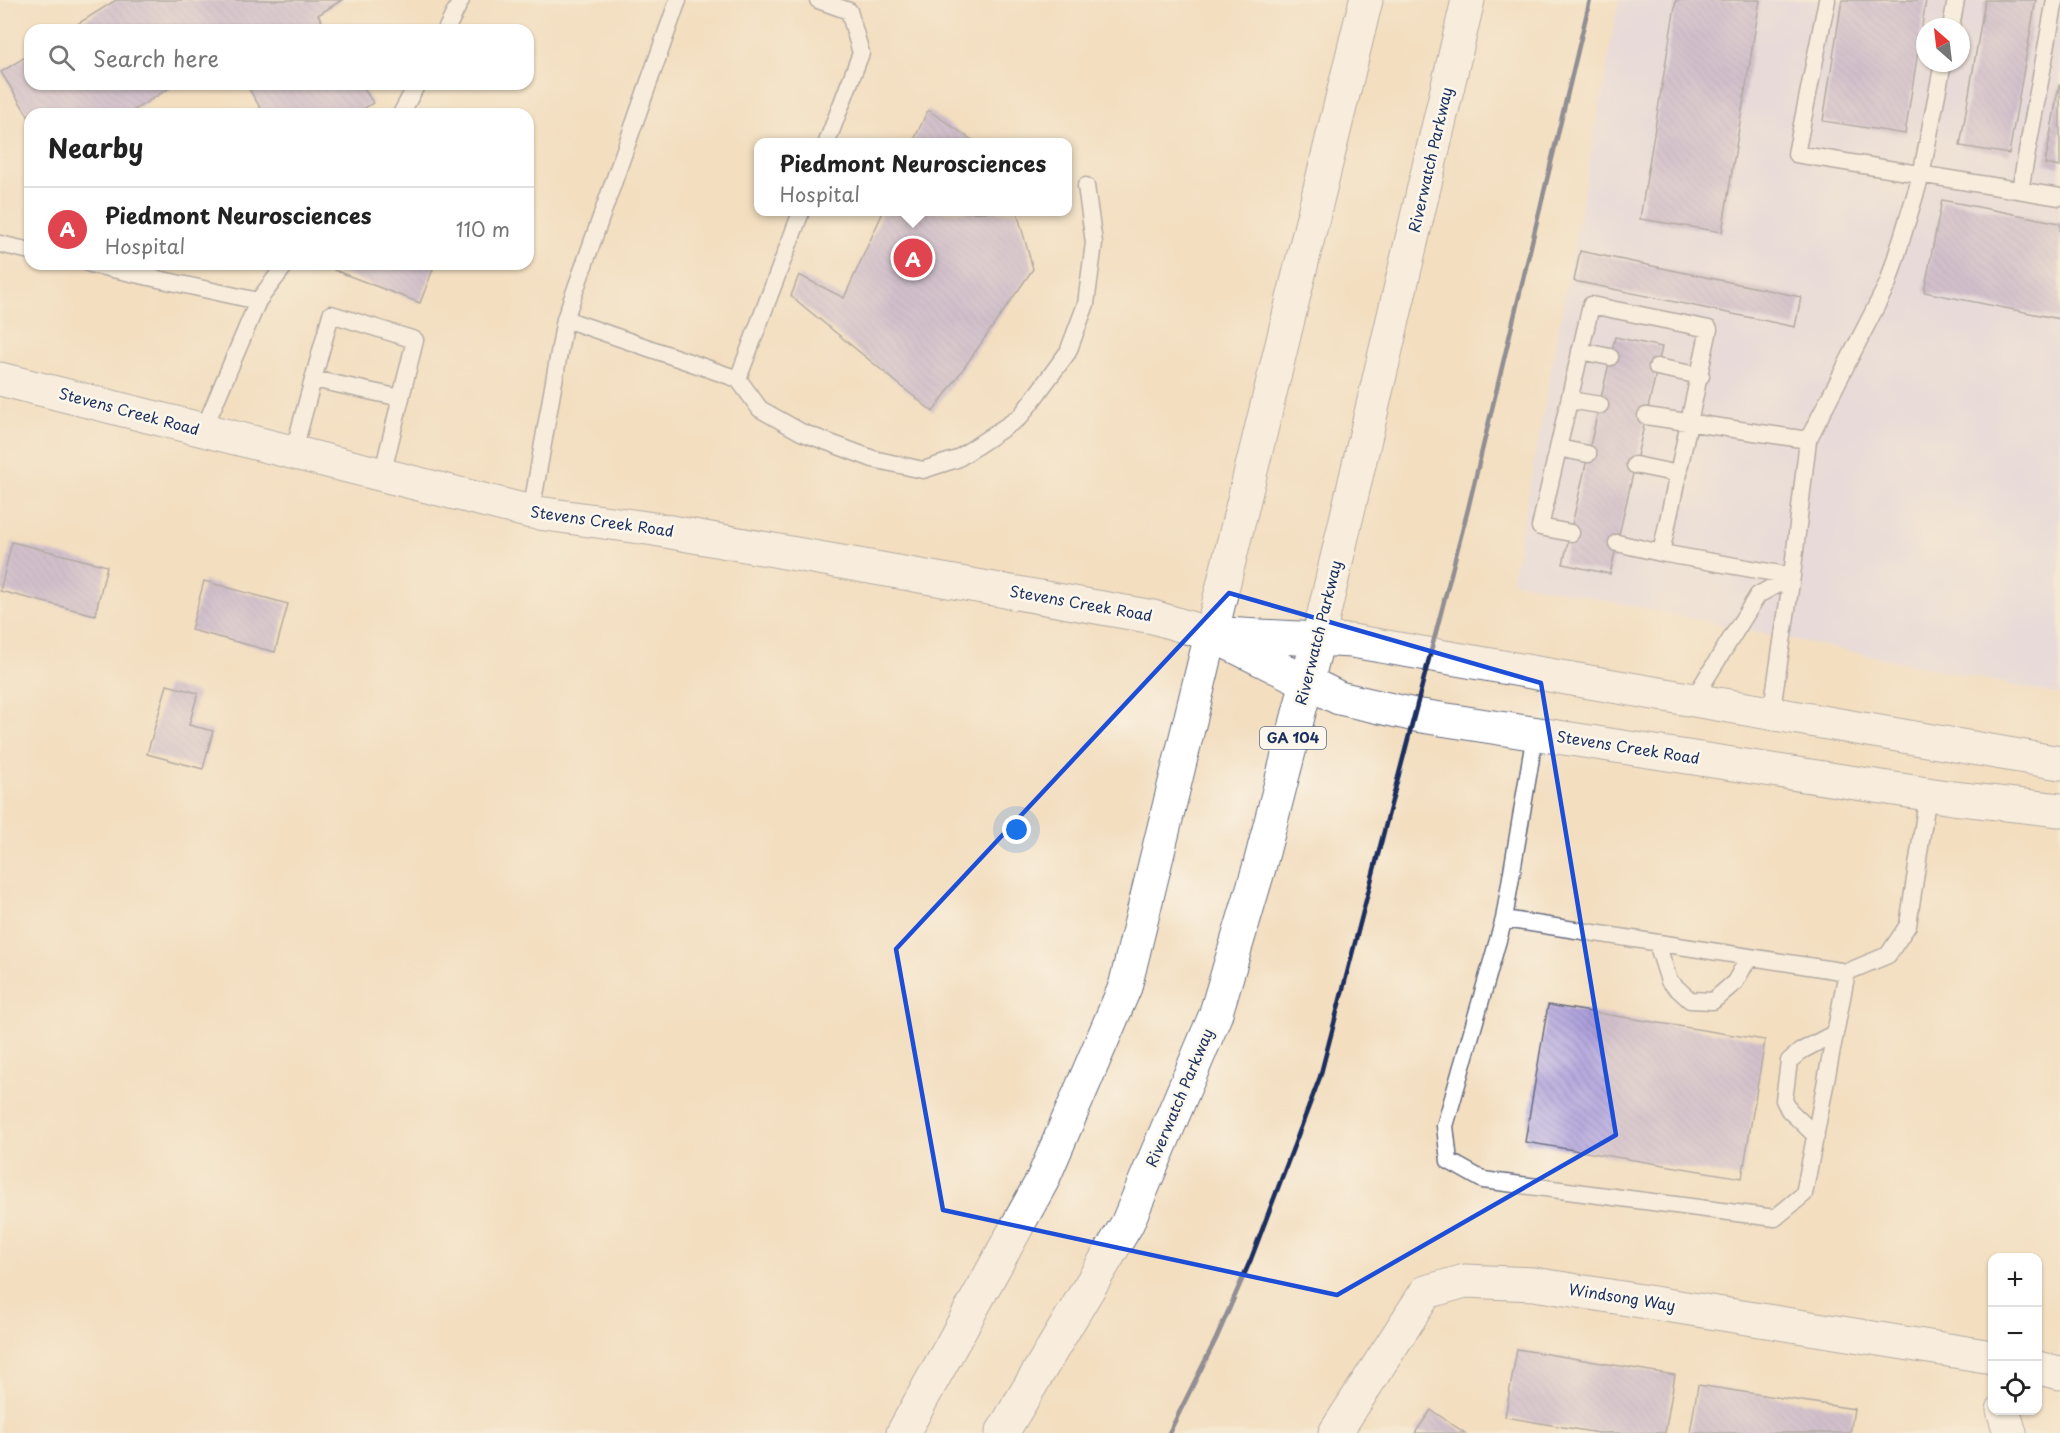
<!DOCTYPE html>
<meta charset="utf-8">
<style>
:root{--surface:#fff;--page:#f6f6f6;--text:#222;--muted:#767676;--line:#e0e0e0;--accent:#0f766e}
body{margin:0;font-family:"Playpen Sans",sans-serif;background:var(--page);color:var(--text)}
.controls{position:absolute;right:18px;bottom:18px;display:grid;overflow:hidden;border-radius:12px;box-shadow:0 2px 4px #0004}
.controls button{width:54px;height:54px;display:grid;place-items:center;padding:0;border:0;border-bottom:2px solid var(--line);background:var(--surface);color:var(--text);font:30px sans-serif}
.compass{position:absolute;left:1916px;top:18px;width:54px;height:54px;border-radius:50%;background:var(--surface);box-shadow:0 2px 4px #0004;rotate:332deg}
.you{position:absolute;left:1017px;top:830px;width:21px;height:21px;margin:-15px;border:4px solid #fff;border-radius:50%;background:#1a73e8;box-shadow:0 0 0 9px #1a73e833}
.badge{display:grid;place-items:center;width:39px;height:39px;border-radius:50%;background:var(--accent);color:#fff;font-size:20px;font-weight:700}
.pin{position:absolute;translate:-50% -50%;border:3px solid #fff;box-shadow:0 2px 6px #0006}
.popup{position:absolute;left:754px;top:138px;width:318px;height:78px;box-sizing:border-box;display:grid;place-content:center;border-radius:12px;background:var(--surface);filter:drop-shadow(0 2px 4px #0005);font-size:20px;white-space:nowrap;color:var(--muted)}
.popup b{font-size:22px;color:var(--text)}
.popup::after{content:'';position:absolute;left:50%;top:100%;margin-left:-12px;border:12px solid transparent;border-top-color:var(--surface)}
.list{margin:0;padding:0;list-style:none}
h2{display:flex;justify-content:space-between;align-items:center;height:78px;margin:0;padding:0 24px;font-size:26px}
h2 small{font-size:20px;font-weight:400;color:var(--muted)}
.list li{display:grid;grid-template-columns:39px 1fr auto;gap:18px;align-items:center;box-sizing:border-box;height:84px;padding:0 24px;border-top:2px solid var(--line)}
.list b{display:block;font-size:22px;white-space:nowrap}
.list p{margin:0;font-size:20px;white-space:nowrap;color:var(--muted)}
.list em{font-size:20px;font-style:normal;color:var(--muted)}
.icon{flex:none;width:33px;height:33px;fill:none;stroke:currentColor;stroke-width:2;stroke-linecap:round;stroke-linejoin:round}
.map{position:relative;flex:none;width:2060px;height:1433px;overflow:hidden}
.search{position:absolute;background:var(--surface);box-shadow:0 2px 4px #0004;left:24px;top:24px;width:510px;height:66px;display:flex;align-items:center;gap:15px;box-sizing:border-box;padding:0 21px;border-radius:18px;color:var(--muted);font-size:22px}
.panel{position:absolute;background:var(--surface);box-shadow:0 2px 4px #0004;left:24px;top:108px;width:510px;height:162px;border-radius:18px}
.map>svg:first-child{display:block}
.built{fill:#dad6f7;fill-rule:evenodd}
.building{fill:url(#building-back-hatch)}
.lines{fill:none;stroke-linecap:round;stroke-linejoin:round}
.lane-casing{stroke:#676c80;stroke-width:19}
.street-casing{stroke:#676c80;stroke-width:35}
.secondary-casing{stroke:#676c80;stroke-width:35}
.primary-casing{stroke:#676c80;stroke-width:35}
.lane{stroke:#fff;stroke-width:16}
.street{stroke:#fff;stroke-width:33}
.secondary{stroke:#fff;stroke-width:33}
.primary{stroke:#fff;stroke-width:33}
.rail{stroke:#1b2f5e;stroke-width:4.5}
.marked{fill:none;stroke:#1d4ed8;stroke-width:4.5;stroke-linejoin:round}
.labels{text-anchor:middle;stroke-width:5;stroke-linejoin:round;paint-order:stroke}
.shield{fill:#fbf7ec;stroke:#5e6b89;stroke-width:1.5}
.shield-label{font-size:14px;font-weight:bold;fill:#1b2f5e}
.street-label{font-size:15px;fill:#1b2f5e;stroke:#fbf7ec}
</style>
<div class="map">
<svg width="2060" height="1433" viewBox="0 0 2060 1433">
<defs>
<pattern id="building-back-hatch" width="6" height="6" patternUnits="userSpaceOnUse" patternTransform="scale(1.5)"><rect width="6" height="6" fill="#a99bdb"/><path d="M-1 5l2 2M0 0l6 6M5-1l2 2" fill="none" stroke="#897fb5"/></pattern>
</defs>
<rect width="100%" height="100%" fill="#fbf7ec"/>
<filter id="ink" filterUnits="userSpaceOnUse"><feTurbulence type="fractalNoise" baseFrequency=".0167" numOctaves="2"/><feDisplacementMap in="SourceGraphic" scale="12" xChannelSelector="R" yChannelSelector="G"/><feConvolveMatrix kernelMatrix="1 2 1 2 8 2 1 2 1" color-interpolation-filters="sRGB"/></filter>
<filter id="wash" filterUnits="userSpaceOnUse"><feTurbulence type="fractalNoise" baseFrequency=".008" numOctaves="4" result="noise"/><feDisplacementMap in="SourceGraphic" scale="24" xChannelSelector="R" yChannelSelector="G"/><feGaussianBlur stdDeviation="1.35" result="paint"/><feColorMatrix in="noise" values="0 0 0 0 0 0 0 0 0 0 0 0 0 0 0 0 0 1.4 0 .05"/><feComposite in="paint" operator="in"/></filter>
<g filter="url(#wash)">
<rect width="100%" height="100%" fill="#f3dec0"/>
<path class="built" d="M1619 0H2060V695L1512 581ZM1925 27H1961V63H1925Z"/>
<g id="blocks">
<path class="building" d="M116 0H342L318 15 327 30H68Z
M1676 0H1760L1722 232 1640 219Z
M1842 0H1926L1905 134 1823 121Z
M1985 0H2036L2009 154 1960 146Z
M30 54V84H176L128 114H30V119L1 72Z
M246 84H361L373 103 355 114H264Z
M2059 85H2060V167L2045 164Z
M928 110 975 142H913Z
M1942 200 2060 223V319L1924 292Z
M883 212H1017L1033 269 933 412 791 296 799 275 844 298Z
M1580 251 1801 297 1795 327 1574 281Z
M337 264H435L420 303 334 270Z
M1615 337 1662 347 1610 574 1563 564Z
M12 542 107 566 95 615 0 591Z
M204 581 288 604 275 652 191 630Z
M167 685 198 693 189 725 213 731 203 769 147 754Z
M1548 1005 1765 1040 1742 1178 1525 1142Z
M1517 1349 1675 1375 1665 1433H1598L1505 1417Z
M1698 1385 1854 1409 1850 1433H1690Z
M1431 1410 1465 1433H1415Z"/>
</g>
</g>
<g filter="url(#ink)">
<use href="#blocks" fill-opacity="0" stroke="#676c80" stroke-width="1.5"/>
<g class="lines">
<defs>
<path id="lane" d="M818 0 849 11 861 53 827 142
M1827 0 1796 154 2060 197
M1951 27 1956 0
M446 30 461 0
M401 114 417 84
M2020 190 2055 0
M0 244 30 251
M90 264 258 301 203 431
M258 301 286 264
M565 319 738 379 801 212
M1580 351 1610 357
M1657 367 1701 376
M313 379 401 398
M738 379 760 409 801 432 873 459 923 470 957 459 1020 417 1068 352 1086 304 1094 243 1086 186
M1570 400 1600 405
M1646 416 1808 440
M1558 448 1588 454
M293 453 331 314 415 340 382 475
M1635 465 1679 474
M531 512 565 319 678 0
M1571 533 1540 527 1591 305 1709 329 1661 553 1792 576
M1617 543 1661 553
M1692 701 1758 595 1792 576
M1771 715 1792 576 1808 440 1888 283 1921 176 1943 63
M1535 734 1504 919 1445 1126 1449 1161 1483 1180 1775 1218 1804 1194 1847 972
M1504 919 1847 972 1888 955 1908 925 1928 794
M1657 943 1669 981 1690 1000 1713 1001 1735 982 1749 957
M1816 1136 1789 1110 1784 1100 1789 1061 1801 1051 1835 1033"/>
<path id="street" d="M2038 1368 2060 1373
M2003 1410 2010 1433
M1335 1433 1426 1292 1465 1281 1534 1284 1992 1357"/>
<path id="secondary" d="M0 379 531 512 654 529 1153 617 1210 634 1339 698 1415 715 1953 798 2060 810
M1224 634 1352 641 2060 763"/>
<path id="primary" d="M903 1433 1042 1181 1125 987 1366 0
M1002 1433 1127 1224 1215 1016 1259 868 1318 639 1468 0"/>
</defs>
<use href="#lane" class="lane-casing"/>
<use href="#street" class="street-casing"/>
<use href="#secondary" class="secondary-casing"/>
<use href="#primary" class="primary-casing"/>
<use href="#lane" class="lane"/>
<use href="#street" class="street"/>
<use href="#secondary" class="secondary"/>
<use href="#primary" class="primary"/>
<path class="rail" d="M1169 1433 1216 1339 1251 1259 1320 1077 1468 509 1590 0"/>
</g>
</g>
<path d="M0 0H2060V1433H0ZM1229 593 1541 683 1616 1135 1337 1295 943 1210 896 949Z" fill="#f3dec0" fill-opacity=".55" fill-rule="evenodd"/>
<path class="marked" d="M1229 593 1541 683 1616 1135 1337 1295 943 1210 896 949Z"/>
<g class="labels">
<rect class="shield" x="1260" y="727" width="66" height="22" rx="4.5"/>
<g class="shield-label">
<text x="1293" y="743">GA 104</text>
</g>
<g class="street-label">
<text transform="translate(1431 160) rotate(-77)" y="5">Riverwatch Parkway</text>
<text transform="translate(129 412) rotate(15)" y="5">Stevens Creek Road</text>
<text transform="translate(602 522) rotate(8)" y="5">Stevens Creek Road</text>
<text transform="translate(1081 604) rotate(10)" y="5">Stevens Creek Road</text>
<text transform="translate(1319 633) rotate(-76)" y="5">Riverwatch Parkway</text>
<text transform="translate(1628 748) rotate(9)" y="5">Stevens Creek Road</text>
<text transform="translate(1180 1098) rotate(-67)" y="5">Riverwatch Parkway</text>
<text transform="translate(1622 1298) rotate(9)" y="5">Windsong Way</text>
</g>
</g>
</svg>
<div class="controls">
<button>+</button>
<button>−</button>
<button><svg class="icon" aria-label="locate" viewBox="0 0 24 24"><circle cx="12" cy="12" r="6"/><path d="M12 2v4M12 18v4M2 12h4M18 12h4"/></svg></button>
</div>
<svg class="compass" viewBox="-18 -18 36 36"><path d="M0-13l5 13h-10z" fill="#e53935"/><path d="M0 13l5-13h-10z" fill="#767676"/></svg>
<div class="you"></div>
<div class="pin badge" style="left:913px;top:258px;background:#e0444e">A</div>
<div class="popup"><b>Piedmont Neurosciences</b>Hospital</div>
<div class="search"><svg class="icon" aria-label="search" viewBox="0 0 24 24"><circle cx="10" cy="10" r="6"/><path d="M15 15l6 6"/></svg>Search here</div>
<section class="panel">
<h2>Nearby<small></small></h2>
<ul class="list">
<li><span class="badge" style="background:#e0444e">A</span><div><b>Piedmont Neurosciences</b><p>Hospital</p></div><em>110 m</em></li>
</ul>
</section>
</div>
